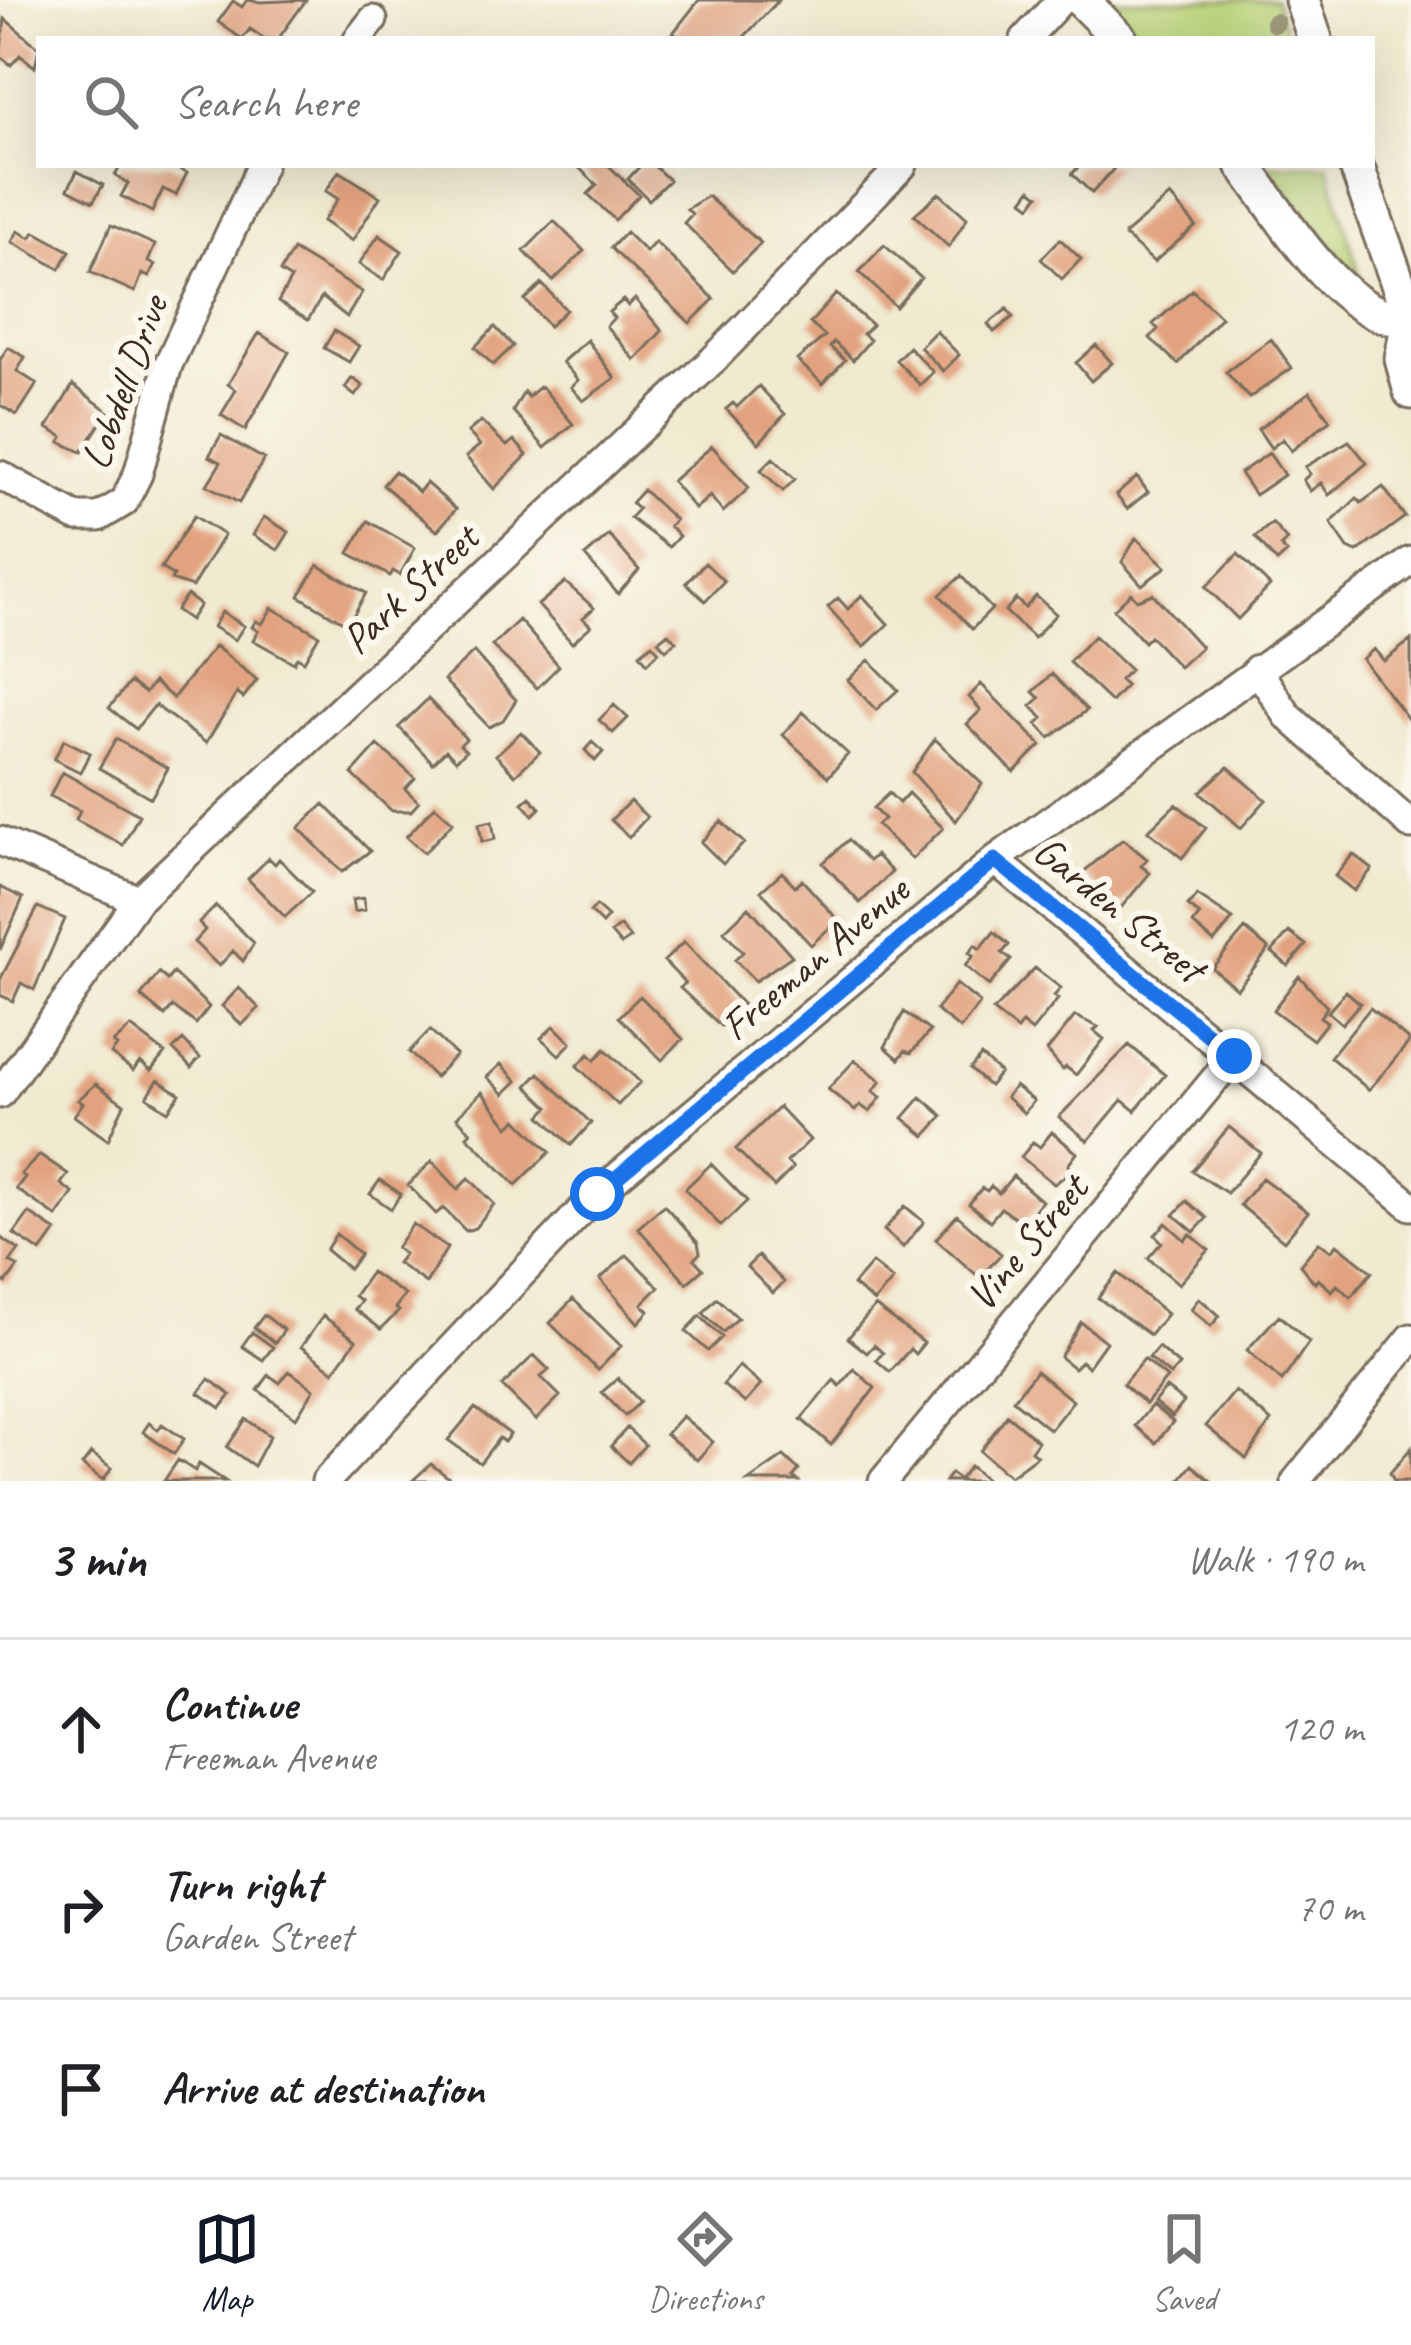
<!DOCTYPE html>
<meta charset="utf-8">
<style>
:root{--surface:#fff;--page:#f2f2f2;--text:#202124;--muted:#757577;--line:#e0e0e0;--accent:#111827}
body{margin:0;font-family:Caveat,sans-serif;background:var(--page);color:var(--text)}
.stop{position:absolute;width:36px;height:36px;margin:-27px;border:9px solid #1a73e8;border-radius:50%;background:#fff}
.stop.end{background:#1a73e8;border-color:#fff;box-shadow:0 3px 12px #0008}
.list{margin:0;padding:0;list-style:none}
h2{display:flex;justify-content:space-between;align-items:center;height:156px;margin:0;padding:0 48px;font-size:51px}
h2 small{font-size:39px;font-weight:400;color:var(--muted)}
.list li{display:grid;grid-template-columns:78px 1fr auto;gap:36px;align-items:center;box-sizing:border-box;height:180px;padding:0 48px;border-top:3px solid var(--line)}
.list b{display:block;font-size:45px;white-space:nowrap}
.list p{margin:0;font-size:39px;white-space:nowrap;color:var(--muted)}
.list em{font-size:39px;font-style:normal;color:var(--muted)}
.icon{flex:none;width:66px;height:66px;fill:none;stroke:currentColor;stroke-width:2;stroke-linecap:round;stroke-linejoin:round}
.map{position:relative;flex:none;width:1411px;height:1481px;overflow:hidden}
.search{position:absolute;background:var(--surface);box-shadow:0 12px 48px #0002;left:36px;right:36px;top:36px;height:132px;display:flex;align-items:center;gap:30px;box-sizing:border-box;padding:0 42px;border-radius:0px;color:var(--muted);font-size:45px}
.sheet{height:696px;background:var(--surface)}
nav{display:flex;justify-content:space-around;align-items:center;box-sizing:border-box;height:168px;border-top:3px solid var(--line);background:var(--surface);font-size:33px;color:var(--muted)}
nav a{display:grid;justify-items:center;gap:6px}
nav .on{color:var(--accent)}
.map>svg:first-child{display:block}
.green{fill:#b8d277;stroke:#7a7e4a;stroke-width:3}
.building{fill:#e2a27f}
.lines{fill:none;stroke-linecap:round;stroke-linejoin:round}
.minor-casing{stroke:#7a6d5c;stroke-width:33}
.major-casing{stroke:#7a6d5c;stroke-width:39}
.minor{stroke:#fff;stroke-width:27}
.major{stroke:#fff;stroke-width:33}
.tree{fill:#9e987a}
.route{stroke:#1a73e8;stroke-width:15}
.labels{text-anchor:middle;stroke-width:12;stroke-linejoin:round;paint-order:stroke}
.street-label{font-size:42px;fill:#3b2a1e;stroke:#fbf7ec}
</style>
<div class="map">
<svg width="1411" height="1481" viewBox="0 0 1411 1481">
<rect width="100%" height="100%" fill="#fbf7ec"/>
<filter id="ink" filterUnits="userSpaceOnUse"><feTurbulence type="fractalNoise" baseFrequency=".00833" numOctaves="2"/><feDisplacementMap in="SourceGraphic" scale="24" xChannelSelector="R" yChannelSelector="G"/><feConvolveMatrix kernelMatrix="1 2 1 2 8 2 1 2 1" color-interpolation-filters="sRGB"/></filter>
<filter id="wash" filterUnits="userSpaceOnUse"><feTurbulence type="fractalNoise" baseFrequency=".004" numOctaves="4" result="noise"/><feDisplacementMap in="SourceGraphic" scale="48" xChannelSelector="R" yChannelSelector="G"/><feGaussianBlur stdDeviation="2.7" result="paint"/><feColorMatrix in="noise" values="0 0 0 0 0 0 0 0 0 0 0 0 0 0 0 0 0 1.4 0 .05"/><feComposite in="paint" operator="in"/></filter>
<g filter="url(#wash)">
<rect width="100%" height="100%" fill="#f0ead0"/>
<path class="green" d="M1102 0H1275L1288 39H1144Z
M1267 165H1328L1362 284Z"/>
<g id="blocks">
<path class="building" d="M247 0 261 2 306 0 278 39H265L250 29 242 39 218 22 233 1 242 7Z
M699 0H779L742 39H681L673 33Z
M5 19 39 48 35 67 20 55 11 65 0 56Z
M121 165H170L187 173 176 195 163 189 152 212 121 196 128 183 115 176Z
M576 165H608L639 195 615 220 588 194 597 185Z
M641 165H653L669 180 649 200 628 179Z
M1080 165H1117L1092 193 1072 174Z
M77 171 103 185 93 202 68 189Z
M339 171 380 197 352 241 323 221 338 199 326 191Z
M1031 189 1039 195 1031 206 1023 200Z
M939 193 967 218 949 247 914 215Z
M707 196 761 243 733 271 684 223 692 214 687 209Z
M1170 196 1196 226 1154 262 1124 235Z
M554 221 584 251 553 281 524 251Z
M111 225 155 245 148 262 155 265 149 277 142 274 135 292 90 272Z
M18 231 31 238 35 232 70 251 60 269 12 242Z
M626 232 646 252 655 242 714 299 690 323 611 248Z
M379 235 402 251 383 280 359 264Z
M1060 239 1081 259 1062 279 1041 259Z
M884 245 921 278 896 307 859 272Z
M293 250 362 292 347 317 322 297 308 320 278 302 291 279 280 272Z
M542 284 566 310 549 326 525 300Z
M1192 290 1221 317 1178 364 1150 338 1158 329 1153 324Z
M836 294 872 325 863 334 870 340 853 360 834 342 830 347 845 360 823 384 797 360 825 336 810 323Z
M635 299 662 331 635 360 606 326 614 318 609 312 623 300 628 306Z
M1007 309 1013 317 994 332 988 324Z
M495 327 513 346 493 365 475 347Z
M334 331 359 346 349 362 324 348Z
M936 331 959 355 943 371 920 347Z
M259 333 289 352 245 430 221 415 236 390 228 384Z
M1271 339 1292 368 1249 398 1226 372Z
M587 340 615 378 583 401 571 387 578 380 562 362Z
M1096 345 1112 363 1091 381 1076 363Z
M8 347 25 357 17 371 37 384 17 415 0 405V360Z
M909 347 933 372 920 385 896 360Z
M352 378 363 386 355 396 345 388Z
M73 385 108 411 82 452 60 442 63 437 47 428Z
M541 386 573 424 545 448 513 411 524 392 528 397Z
M759 386 785 414 759 443 726 409 733 403 737 407Z
M1310 392 1330 420 1291 451 1283 439 1271 448 1258 429Z
M481 421 507 446 514 440 527 455 494 489 466 457 480 445 468 432Z
M221 435 264 459 239 503 207 485 221 462 209 456Z
M1349 441 1367 463 1329 495 1321 483 1310 491 1303 480 1310 474 1305 467Z
M712 446 749 488 723 512 710 496 695 509 672 481Z
M1269 453 1284 475 1255 495 1240 473Z
M773 458 795 479 783 491 761 470Z
M395 471 419 492 426 483 456 509 437 531 383 485Z
M1137 477 1148 492 1127 509 1116 495Z
M1383 487 1405 517 1357 552 1348 548 1331 523 1357 498 1361 503Z
M643 490 675 520 669 526 679 536 669 547 630 518 638 509 631 503Z
M194 516 224 535 192 587 171 580 174 576 161 568Z
M264 517 289 532 278 550 253 535Z
M368 521 415 548 400 575 393 571 390 576 349 553Z
M1272 523 1287 540 1281 546 1287 553 1277 562 1255 537Z
M609 535 639 570 618 594 585 556Z
M1136 538 1166 567 1142 585 1122 562Z
M1238 554 1270 586 1238 619 1206 587Z
M705 563 724 581 705 601 686 583Z
M318 565 366 593 348 625 299 596Z
M961 576 992 609 972 629 940 595Z
M565 582 594 608 583 618 591 626 572 643 538 605Z
M1131 593 1137 600 1153 594 1201 647 1179 667 1150 636 1144 642 1114 609Z
M187 595 200 605 190 620 176 610Z
M862 595 888 624 864 647 828 607 838 598 848 609Z
M1036 596 1056 614 1034 638 1005 611 1016 599 1025 608Z
M272 608 319 635 304 661 297 657 294 663 253 640 258 631 252 627 256 621 262 624Z
M222 612 244 626 235 640 213 627Z
M519 620 559 666 537 688 492 646Z
M668 633 676 641 666 650 658 641Z
M1094 636 1130 670 1120 680 1126 686 1111 702 1069 662Z
M1411 640V723L1362 659 1374 649 1384 661Z
M652 644 659 652 647 663 640 654Z
M215 646 257 680 243 698 237 693 206 743 155 705 136 729 109 708 130 682 145 693 154 682 173 698Z
M474 652 516 700 503 720 489 727 444 680Z
M869 660 898 690 876 710 848 680Z
M1052 674 1087 710 1050 738 1037 724 1043 718 1031 706 1040 698 1033 692Z
M981 684 1041 745 1014 772 967 724 981 710 969 697Z
M428 699 466 739 460 745 466 751 456 760 446 750 433 763 399 727Z
M614 705 628 718 613 733 599 720Z
M803 712 848 754 828 777 783 735Z
M521 732 540 752 515 775 496 755Z
M116 739 168 768 151 798 99 768Z
M935 739 982 784 956 821 912 772Z
M64 740 90 753 80 772 54 759Z
M592 742 603 752 595 761 585 750Z
M378 745 415 778 405 789 419 802 411 811H392L352 774Z
M1228 767 1266 800 1241 828 1200 792Z
M62 772 139 815 123 845 76 820 80 811 50 796Z
M889 793 899 803 908 793 943 828 912 859 877 825 884 819 873 808Z
M530 797 540 808 533 815 523 803Z
M630 801 647 817 629 837 611 820Z
M324 804 370 851 342 872 299 828Z
M1176 804 1206 828 1182 858 1148 831Z
M435 806 453 822 424 853 406 837Z
M492 821 495 839 482 842 479 824Z
M721 821 744 843 723 864 701 842Z
M1123 839 1147 859 1141 866 1150 873 1119 910 1082 873Z
M848 840 869 861 876 855 892 872 860 903 823 863Z
M1353 854 1372 869 1354 891 1335 876Z
M269 858 275 864 279 859 312 892 285 917 248 879Z
M782 872 795 886 802 880 838 920 811 945 761 891Z
M0 887 23 898 0 950Z
M1197 895 1233 919 1214 942 1193 924 1200 915 1188 906Z
M363 898 365 910 354 912 352 900Z
M216 906 254 943 243 961 233 951 219 966 194 942 205 930 199 923Z
M596 906 608 917 602 924 590 912Z
M38 907 65 919 34 990 21 983 13 1001 0 995V980Z
M749 907 792 956 755 981 735 960 743 952 724 931Z
M620 926 630 938 621 945 611 933Z
M1245 929 1269 949 1237 989 1212 968Z
M994 932 1009 945 1002 953 1011 960 989 986 965 966 973 956 969 953 975 945 980 949Z
M1289 932 1306 945 1288 966 1272 952Z
M684 942 743 1005 721 1026 680 988 685 983 664 961Z
M1035 968 1061 988 1054 996 1058 999 1032 1031 1022 1023 1017 1030 993 1011Z
M159 973 167 980 173 973 209 1007 196 1024 173 1006 165 1016 141 996Z
M1299 976 1327 1007 1320 1017 1327 1022 1313 1040 1273 1010Z
M956 984 980 1003 960 1029 936 1010Z
M239 988 259 1008 242 1025 222 1006Z
M1346 991 1360 1003 1342 1024 1328 1012Z
M640 996 683 1039 662 1060 619 1017Z
M1370 1008 1410 1041 1369 1090 1330 1057Z
M904 1012 930 1031 911 1053 905 1051 899 1059 885 1047Z
M1075 1016 1098 1027 1094 1031 1104 1039 1076 1075 1066 1067 1063 1070 1047 1051Z
M554 1026 571 1043 559 1055 541 1038Z
M131 1027 165 1053 151 1071 140 1062 133 1071 111 1054 117 1046 113 1043Z
M430 1030 456 1055 435 1077 409 1052Z
M183 1040 200 1058 191 1068 173 1049Z
M1129 1045 1165 1075 1135 1111 1122 1100 1088 1141 1059 1117Z
M605 1049 640 1082 618 1105 577 1066 589 1054 595 1060Z
M981 1056 1000 1073 989 1086 970 1069Z
M855 1060 881 1081 873 1091 881 1097 870 1112 860 1105 855 1111 828 1089Z
M501 1064 517 1081 504 1094 487 1077Z
M539 1073 591 1123 571 1145 541 1116 549 1107 527 1086Z
M158 1080 180 1094 168 1111 147 1097Z
M96 1084 124 1104 108 1140 74 1116 83 1103 78 1100Z
M1015 1086 1034 1101 1024 1113 1006 1097Z
M482 1092 509 1127 517 1119 550 1152 516 1185 467 1136 471 1132 457 1117Z
M921 1097 943 1116 925 1136 903 1118Z
M779 1107 810 1140 787 1162 793 1168 774 1187 736 1149Z
M1229 1127 1261 1153 1227 1193 1192 1171Z
M1052 1132 1077 1153 1068 1165 1073 1170 1054 1184 1021 1157 1033 1142 1040 1147Z
M40 1155 68 1174 61 1184 73 1193 57 1217 16 1189 25 1177 21 1174Z
M432 1161 458 1189 469 1178 494 1204 475 1228 466 1231 443 1208 436 1214 408 1185Z
M711 1164 747 1201 721 1226 685 1189Z
M1013 1176 1042 1201 1024 1223 1001 1208 990 1221 969 1204 982 1188 987 1191 991 1186 999 1193Z
M1262 1178 1308 1212 1284 1241 1240 1205Z
M380 1180 401 1194 391 1209 370 1194Z
M1187 1201 1207 1218 1194 1232 1174 1215Z
M664 1205 698 1243 700 1253 694 1259 703 1269 687 1283 638 1228Z
M905 1206 924 1222 903 1247 884 1230Z
M29 1213 56 1231 41 1252 14 1234Z
M957 1215 1001 1254 980 1278 936 1239Z
M1166 1223 1185 1240 1190 1234 1209 1250 1179 1284 1148 1258 1162 1242 1155 1235Z
M413 1224 447 1248 426 1283 397 1263 404 1254 396 1248Z
M336 1234 360 1254 349 1269 326 1250Z
M0 1237 19 1250 10 1262 18 1267 6 1283 0 1279Z
M1319 1242 1331 1251 1337 1244 1372 1272 1351 1297 1337 1285 1332 1291 1318 1279 1315 1283 1300 1265Z
M627 1255 659 1287 642 1304 649 1311 638 1323 600 1279Z
M758 1256 784 1282 773 1293 747 1267Z
M872 1263 893 1280 874 1302 853 1285Z
M371 1272 405 1295 395 1308 399 1311 381 1329 354 1309 361 1301 354 1296Z
M1118 1273 1167 1314 1150 1335 1098 1298Z
M717 1298 738 1318 723 1332 703 1313Z
M1199 1298 1220 1316 1211 1326 1191 1309Z
M573 1299 621 1346 598 1370 550 1323Z
M875 1306 924 1343 915 1354 910 1349 890 1372 876 1360 883 1353 874 1345 867 1353 848 1338Z
M264 1315 284 1330 275 1343 254 1328Z
M1279 1315 1309 1342 1282 1381 1247 1350Z
M323 1316 356 1340 334 1371 301 1347Z
M700 1316 722 1337 708 1351 686 1331Z
M1081 1322 1106 1342 1088 1367 1081 1361 1074 1368 1060 1357Z
M252 1332 273 1347 263 1360 242 1346Z
M1158 1347 1179 1365 1170 1375 1149 1358Z
M534 1355 549 1370 541 1377 560 1396 536 1420 502 1386Z
M1144 1359 1167 1378 1146 1404 1123 1384Z
M739 1366 761 1385 745 1403 723 1385Z
M854 1369 875 1388 831 1445 801 1419 834 1380 840 1386Z
M289 1371 314 1389 296 1418 258 1390 269 1375 280 1383Z
M1036 1371 1073 1401 1050 1430 1013 1400Z
M618 1378 640 1402 625 1416 602 1392Z
M209 1379 231 1395 221 1408 199 1393Z
M1166 1388 1184 1402 1172 1417 1154 1402Z
M1235 1391 1271 1421 1246 1459 1206 1426Z
M1152 1405 1173 1422 1156 1443 1135 1426Z
M475 1408 510 1434 504 1442 499 1438 480 1463 448 1440Z
M1007 1415 1038 1441 1031 1451 1037 1456 1010 1476 980 1451Z
M682 1416 713 1442 697 1460 666 1434Z
M246 1419 270 1436 254 1466 227 1447Z
M149 1423 158 1430 162 1424 184 1439 174 1454 143 1432Z
M627 1428 645 1445 629 1463 611 1446Z
M1411 1448V1481H1394L1390 1473Z
M91 1453 112 1468 103 1480 82 1465Z
M784 1456 799 1470 793 1477 798 1481H748Z
M178 1460 195 1471 199 1464 225 1481H164Z
M431 1464 453 1481H412Z
M1192 1465 1211 1481H1179Z
M970 1466 988 1481H945L951 1473 959 1480Z"/>
</g>
</g>
<g filter="url(#ink)">
<use href="#blocks" fill-opacity="0" stroke="#7a6d5c" stroke-width="3"/>
<g class="lines">
<defs>
<path id="minor" d="M358 39 373 20
M1025 39 1061 0
M0 475 76 517H99L124 502 138 474 168 365 262 165
M1257 669 1288 716 1411 825
M0 841 138 900
M995 860 1411 1206
M0 1094 138 900 713 360 903 165
M326 1481 597 1194 995 860 1411 561
M883 1481 1234 1056
M1296 1481 1411 1338"/>
<path id="major" d="M1081 0 1120 39
M1302 0 1315 39
M1243 165C1279 211 1345 327 1409 318
M1356 165 1411 320
M1409 318 1402 359 1411 392"/>
</defs>
<use href="#minor" class="minor-casing"/>
<use href="#major" class="major-casing"/>
<use href="#minor" class="minor"/>
<use href="#major" class="major"/>
</g>
<circle class="tree" cx="1275" cy="23" r="10"/>
</g>
<g class="lines" filter="url(#ink)">
<path class="route" d="M597 1194 995 860 1234 1056"/>
</g>
<g class="labels">
<g class="street-label">
<text transform="translate(123 382) rotate(-70)" y="15">Lobdell Drive</text>
<text transform="translate(409 588) rotate(-43)" y="15">Park Street</text>
<text transform="translate(1120 908) rotate(39)" y="15">Garden Street</text>
<text transform="translate(814 957) rotate(-40)" y="15">Freeman Avenue</text>
<text transform="translate(1026 1242) rotate(-50)" y="15">Vine Street</text>
</g>
</g>
</svg>
<div class="stop" style="left:597px;top:1194px"></div>
<div class="stop end" style="left:1234px;top:1056px"></div>
<div class="search"><svg class="icon" aria-label="search" viewBox="0 0 24 24"><circle cx="10" cy="10" r="6"/><path d="M15 15l6 6"/></svg>Search here</div>
</div>
<section class="sheet">
<h2>3 min<small>Walk · 190 m</small></h2>
<ul class="list">
<li><svg class="icon" aria-label="ahead" viewBox="0 0 24 24"><path d="M12 20V5M6 11l6-6 6 6"/></svg><div><b>Continue</b><p>Freeman Avenue</p></div><em>120 m</em></li>
<li><svg class="icon" aria-label="right" viewBox="0 0 24 24"><path d="M7 20v-9h11M14 6l5 5-5 5"/></svg><div><b>Turn right</b><p>Garden Street</p></div><em>70 m</em></li>
<li><svg class="icon" aria-label="arrive" viewBox="0 0 24 24"><path d="M6 21V4h12l-3 4 3 4H6"/></svg><div><b>Arrive at destination</b></div></li>
</ul>
</section>
<nav>
<a class="on"><svg class="icon" aria-label="map" viewBox="0 0 24 24"><path d="M3 6l6-2 6 2 6-2v14l-6 2-6-2-6 2zM9 4v14M15 6v14"/></svg>Map</a>
<a><svg class="icon" aria-label="directions" viewBox="0 0 24 24"><path d="M12 3l9 9-9 9-9-9zM9 14v-3h6M13 9l2 2-2 2"/></svg>Directions</a>
<a><svg class="icon" aria-label="saved" viewBox="0 0 24 24"><path d="M7 4h10v16l-5-4-5 4z"/></svg>Saved</a>
</nav>
